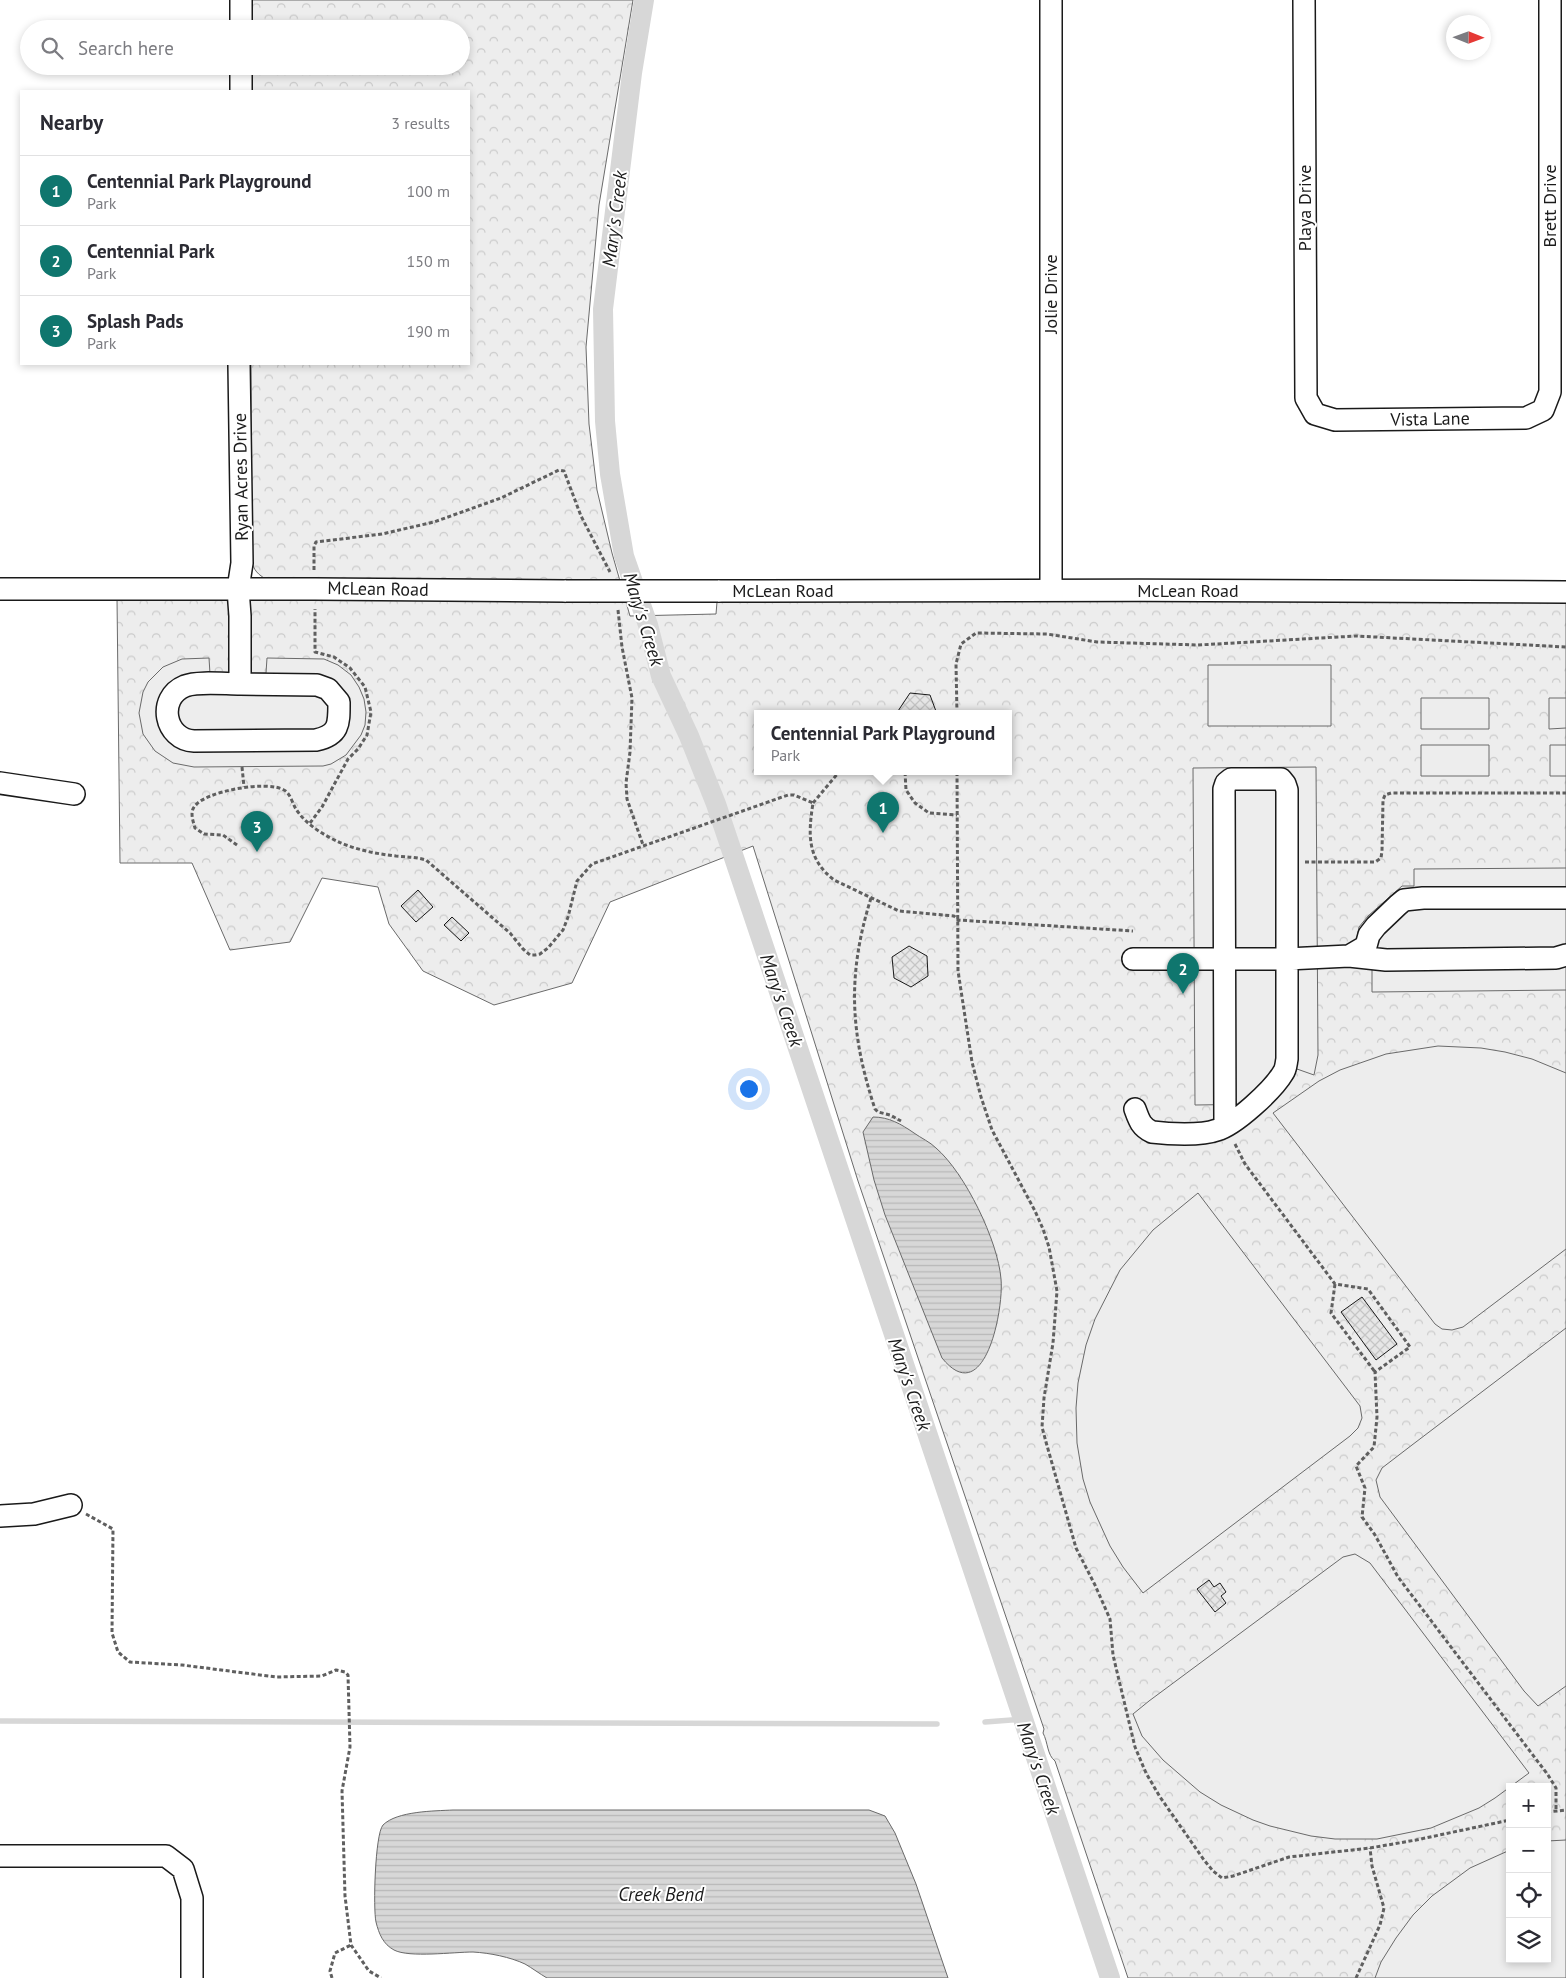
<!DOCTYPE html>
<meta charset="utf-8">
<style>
:root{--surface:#fff;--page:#f7f7f7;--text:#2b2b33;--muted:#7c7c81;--line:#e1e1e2;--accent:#0f766e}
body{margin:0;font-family:"PT Sans",sans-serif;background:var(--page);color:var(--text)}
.controls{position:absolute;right:15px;bottom:15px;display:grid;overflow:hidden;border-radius:0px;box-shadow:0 2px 8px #0003}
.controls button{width:45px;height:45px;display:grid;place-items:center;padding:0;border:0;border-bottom:1px solid var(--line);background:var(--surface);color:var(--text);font:25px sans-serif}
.compass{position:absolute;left:1446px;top:15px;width:45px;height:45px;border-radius:50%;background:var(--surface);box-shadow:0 2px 8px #0003;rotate:91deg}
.you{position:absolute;left:748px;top:1088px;width:18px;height:18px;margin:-12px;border:4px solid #fff;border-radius:50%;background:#1a73e8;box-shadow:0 0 0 8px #1a73e833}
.badge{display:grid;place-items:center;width:32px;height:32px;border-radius:50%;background:var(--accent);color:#fff;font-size:16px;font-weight:700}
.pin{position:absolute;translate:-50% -41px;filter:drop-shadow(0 1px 2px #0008)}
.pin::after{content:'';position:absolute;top:26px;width:18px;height:15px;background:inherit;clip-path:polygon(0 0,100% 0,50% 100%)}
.popup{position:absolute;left:754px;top:710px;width:258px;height:65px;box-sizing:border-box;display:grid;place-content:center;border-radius:0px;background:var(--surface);filter:drop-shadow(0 1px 4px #0005);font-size:16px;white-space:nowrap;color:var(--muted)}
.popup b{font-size:19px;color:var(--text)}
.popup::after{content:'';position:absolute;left:50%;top:100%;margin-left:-10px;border:10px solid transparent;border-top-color:var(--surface)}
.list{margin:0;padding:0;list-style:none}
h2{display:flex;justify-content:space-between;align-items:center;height:65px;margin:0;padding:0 20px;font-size:21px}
h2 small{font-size:16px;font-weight:400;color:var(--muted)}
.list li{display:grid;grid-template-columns:32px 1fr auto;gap:15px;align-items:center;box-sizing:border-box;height:70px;padding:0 20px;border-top:1px solid var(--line)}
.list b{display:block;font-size:19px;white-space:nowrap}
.list p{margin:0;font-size:16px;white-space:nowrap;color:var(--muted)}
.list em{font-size:16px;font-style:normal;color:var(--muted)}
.icon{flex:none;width:28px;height:28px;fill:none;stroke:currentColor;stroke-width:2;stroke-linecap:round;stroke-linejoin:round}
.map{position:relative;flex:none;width:1566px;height:1978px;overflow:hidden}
.search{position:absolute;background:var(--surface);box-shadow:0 2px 8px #0003;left:20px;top:20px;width:450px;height:55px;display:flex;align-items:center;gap:12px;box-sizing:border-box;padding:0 18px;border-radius:28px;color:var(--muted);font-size:19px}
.panel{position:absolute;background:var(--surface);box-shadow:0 2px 8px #0003;left:20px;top:90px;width:450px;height:275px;border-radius:0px}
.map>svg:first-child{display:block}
.park{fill:url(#park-crowns);stroke:#6a6a6a;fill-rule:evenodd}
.built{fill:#ededed;stroke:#6a6a6a}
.water{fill:url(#water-rules);stroke:#6a6a6a}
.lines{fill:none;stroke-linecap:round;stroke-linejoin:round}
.stream{stroke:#d7d7d7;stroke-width:5.5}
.canal{stroke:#d7d7d7;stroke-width:20}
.building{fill:url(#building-cross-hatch);stroke:#1a1a1a}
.minor-casing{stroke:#1a1a1a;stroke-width:24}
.path{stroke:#5f5f5f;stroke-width:3;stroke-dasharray:4 2.5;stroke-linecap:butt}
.minor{stroke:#fff;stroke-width:21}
.minor-bridge-casing{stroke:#1a1a1a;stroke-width:24;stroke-linecap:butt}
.minor-bridge{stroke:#fff;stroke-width:21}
.labels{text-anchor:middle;stroke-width:4;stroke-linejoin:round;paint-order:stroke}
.street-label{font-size:18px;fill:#1a1a1a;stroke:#fff}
.water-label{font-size:19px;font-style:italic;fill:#1a1a1a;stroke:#fff}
</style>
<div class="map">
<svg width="1566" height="1978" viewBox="0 0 1566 1978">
<defs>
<pattern id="park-crowns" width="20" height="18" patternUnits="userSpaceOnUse" patternTransform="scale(1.25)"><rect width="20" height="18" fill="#ededed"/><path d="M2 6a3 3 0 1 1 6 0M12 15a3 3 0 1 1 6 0" fill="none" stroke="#cbcbcb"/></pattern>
<pattern id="water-rules" width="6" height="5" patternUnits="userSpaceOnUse" patternTransform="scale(1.25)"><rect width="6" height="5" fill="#d7d7d7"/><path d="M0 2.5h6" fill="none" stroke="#b8b8b8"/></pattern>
<pattern id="building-cross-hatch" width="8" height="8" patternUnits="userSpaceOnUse" patternTransform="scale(1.25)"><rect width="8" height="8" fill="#e6e6e6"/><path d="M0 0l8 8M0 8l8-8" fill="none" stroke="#c5c5c5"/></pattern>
</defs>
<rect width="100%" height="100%" fill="#fff"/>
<path class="park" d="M251 0H633L599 205 586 347 589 424 597 490 612 553 630 616 716 614 717 602 957 600 1566 601V1978H1128L1055 1761C1047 1755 1048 1742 1043 1733L1044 1729 858 1181 753 846 610 902 572 983 494 1005 423 971 389 924 378 887 322 878 290 942 230 950 192 863H120L117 598 266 579C255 573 252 567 251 555V364H469V91H251V66H461V29H251ZM758 714H1008V772H758ZM1510 1787H1547V1959H1510Z"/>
<path class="built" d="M209 658 210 674 266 673 267 658 324 659 338 665 351 675 359 687 364 699 366 712 365 725 361 735 346 755 331 764 323 766 194 767 173 763 155 751 143 734 139 713 143 692 148 682 163 667 182 659Z
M1208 665H1331V726H1208Z
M1421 698H1489V729H1421Z
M1549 698H1566V728L1549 729Z
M1421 745H1489V776H1421Z
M1550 745H1566V776H1550Z
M1316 767 1318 1055 1314 1075 1297 1069 1292 1080 1267 1104 1195 1105 1193 768Z
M1566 868V990L1372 992V968L1357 938 1359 927 1368 916 1402 886H1414V869Z
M1438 1046 1481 1048 1505 1052 1532 1059 1566 1073V1249L1463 1327 1452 1330 1442 1329 1435 1324 1273 1113 1319 1081 1340 1070 1386 1054Z
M1198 1193 1360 1406 1362 1418 1358 1428 1350 1436 1143 1593 1123 1567 1110 1546 1090 1502 1083 1479 1077 1443 1076 1408 1078 1383 1086 1345 1095 1319 1120 1270 1153 1230Z
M1566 1328V1686L1538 1706 1524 1691 1380 1497 1376 1480 1382 1468 1412 1445Z
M1355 1554 1370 1563 1529 1773 1495 1798 1479 1808 1431 1828 1377 1839H1335L1311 1836 1270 1826 1253 1820 1221 1805 1200 1792 1163 1760 1142 1736 1133 1714 1149 1701 1343 1557Z
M1566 1840V1978H1375L1381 1962 1396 1938 1413 1915 1432 1896 1470 1868 1510 1850V1959H1547V1841Z"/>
<path class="water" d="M873 1117C889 1117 901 1124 914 1133 921 1138 930 1142 936 1148 965 1173 998 1241 1001 1279 1004 1308 985 1411 942 1358L885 1215 874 1180 863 1132Z
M453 1810H869L885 1816 895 1833 916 1884 948 1978H547C540 1974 532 1968 525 1964 510 1957 490 1953 473 1952 454 1952 409 1958 394 1950 383 1944 379 1934 376 1922 373 1909 375 1834 383 1825 397 1811 434 1811 453 1810Z"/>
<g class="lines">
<path class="stream" d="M0 1721 937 1724
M985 1722 1023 1719"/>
<path class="canal" d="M644 0 632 73 603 309 605 421 610 474 624 556 648 625 661 676 689 736 716 804 1110 1978"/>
</g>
<path class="building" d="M910 693 930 695 937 714H899L898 711Z
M418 890 433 907 416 922 401 906Z
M452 917 469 933 461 941 444 925Z
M909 946 927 956 928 976 911 987 894 978 892 957Z
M1362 1297 1397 1344 1376 1360 1341 1312Z
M1209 1580 1214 1587 1220 1583 1226 1592 1221 1596 1226 1603 1215 1612 1197 1589Z"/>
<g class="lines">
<defs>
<path id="minor" d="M1304 0 1306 398 1315 414 1335 420 1526 418 1543 410 1550 392V0
M241 29V0
M241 91V66
M239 364 242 563 238 589 240 616V684L317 685 328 689 339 702C339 723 340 735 316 740L194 741C165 740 156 698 185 686 198 681 225 684 240 684
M0 589H315L566 591
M1051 589V0
M718 591C1001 589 1283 591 1566 592
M0 783 74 794
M1349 956 1366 946 1369 935 1376 926 1398 905 1404 900 1423 898H1566
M1133 959H1287L1349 956 1386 960 1556 958 1566 955
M1135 1109C1139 1120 1141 1127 1152 1132 1168 1134 1201 1136 1217 1130 1235 1125 1273 1090 1283 1073 1286 1069 1286 1064 1287 1059V790L1285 784 1281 779H1231L1226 783 1224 789 1225 1126
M0 1516 34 1514 71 1505
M0 1856H166L183 1869 192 1898V1978"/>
</defs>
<use href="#minor" class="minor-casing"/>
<path class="path" d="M314 570V546L316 542 382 534 434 522 501 498 559 470 564 471 581 516 610 572
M618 610 622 647 632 698 630 752 626 783 627 799 643 845
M957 714 956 664 961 644 976 633 1047 634 1097 642 1198 645 1356 636 1566 647
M242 767 244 787
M905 772 906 790 915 803 929 813 957 815
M957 772 958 971 972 1062 981 1097 992 1130 1035 1211 1043 1229 1049 1247 1057 1291 1053 1343 1044 1398 1042 1427 1046 1442 1076 1548 1095 1585 1110 1619 1113 1655 1135 1747 1146 1773 1160 1797 1204 1860 1213 1871 1222 1878 1233 1876 1289 1857 1370 1848 1416 1840 1510 1820
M813 803 839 772
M310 823 322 807 348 759 358 749 367 735 371 712 365 687 350 668 334 657 315 652V609
M237 845 223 835 204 834 195 828C193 821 190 813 194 807 204 791 268 780 284 790 291 794 292 803 296 809 305 824 325 836 341 843 358 850 377 854 396 856 407 857 416 857 426 860L510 933 523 949 530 955H535L540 954 548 948 563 930 568 917 577 881 592 864 788 795H794L813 803C808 835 807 859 834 880L899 911 954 916 958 920 1133 931
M1305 862H1375L1381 858 1382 851 1383 800 1385 795 1391 793H1566
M871 898C847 975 850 1033 875 1109L878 1112 890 1115 901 1121
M1235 1144 1245 1164 1335 1284 1368 1289 1410 1347 1375 1372 1377 1417 1374 1447 1356 1466 1365 1488 1362 1517 1375 1535 1398 1577 1548 1775 1556 1788V1810
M1335 1284 1331 1313 1375 1372
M86 1514 113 1529 112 1633 118 1652 130 1662 182 1665 276 1677 322 1676 336 1670 345 1672 348 1675 350 1747 342 1791 345 1896 351 1945 369 1971 381 1978
M1547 1812 1566 1810
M332 1978 330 1971 335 1953 351 1945
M1356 1978 1380 1925 1384 1908 1372 1866 1370 1848"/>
<use href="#minor" class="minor"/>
<defs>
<path id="minor-bridge" d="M566 591H718"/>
</defs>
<use href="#minor-bridge" class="minor-bridge-casing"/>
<use href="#minor-bridge" class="minor-bridge"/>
</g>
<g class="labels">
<g class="street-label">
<text transform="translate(1550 206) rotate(-90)" y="6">Brett Drive</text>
<text transform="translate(1305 208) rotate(-90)" y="6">Playa Drive</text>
<text transform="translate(1051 294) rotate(-90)" y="6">Jolie Drive</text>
<text transform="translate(1430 419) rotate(-1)" y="6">Vista Lane</text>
<text transform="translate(241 477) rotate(-91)" y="6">Ryan Acres Drive</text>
<text transform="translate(378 589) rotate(1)" y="6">McLean Road</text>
<text x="783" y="597">McLean Road</text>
<text x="1188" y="597">McLean Road</text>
</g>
<g class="water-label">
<text transform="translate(614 219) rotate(-83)" y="7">Mary's Creek</text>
<text transform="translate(644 619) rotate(73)" y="7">Mary's Creek</text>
<text transform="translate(782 1000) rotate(71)" y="7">Mary's Creek</text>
<text transform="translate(910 1384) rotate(71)" y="7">Mary's Creek</text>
<text transform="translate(1039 1768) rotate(71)" y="7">Mary's Creek</text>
<text x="661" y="1901">Creek Bend</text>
</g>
</g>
</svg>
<div class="controls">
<button>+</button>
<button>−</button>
<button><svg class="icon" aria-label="locate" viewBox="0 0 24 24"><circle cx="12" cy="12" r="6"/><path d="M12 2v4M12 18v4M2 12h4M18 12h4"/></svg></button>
<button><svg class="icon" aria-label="layers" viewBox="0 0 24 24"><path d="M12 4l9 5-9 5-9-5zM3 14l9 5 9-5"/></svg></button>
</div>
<svg class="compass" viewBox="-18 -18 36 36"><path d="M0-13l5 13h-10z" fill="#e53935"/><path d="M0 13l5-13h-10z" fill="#7c7c81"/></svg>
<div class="you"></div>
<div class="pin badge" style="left:883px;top:833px">1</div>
<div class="popup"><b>Centennial Park Playground</b>Park</div>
<div class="pin badge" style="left:1183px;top:994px">2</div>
<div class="pin badge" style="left:257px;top:852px">3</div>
<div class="search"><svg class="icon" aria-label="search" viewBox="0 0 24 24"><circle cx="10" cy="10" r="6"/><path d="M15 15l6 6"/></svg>Search here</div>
<section class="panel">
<h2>Nearby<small>3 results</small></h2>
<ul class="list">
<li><span class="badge">1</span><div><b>Centennial Park Playground</b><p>Park</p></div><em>100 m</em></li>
<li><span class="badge">2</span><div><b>Centennial Park</b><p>Park</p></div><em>150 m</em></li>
<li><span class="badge">3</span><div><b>Splash Pads</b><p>Park</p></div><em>190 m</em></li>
</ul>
</section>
</div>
